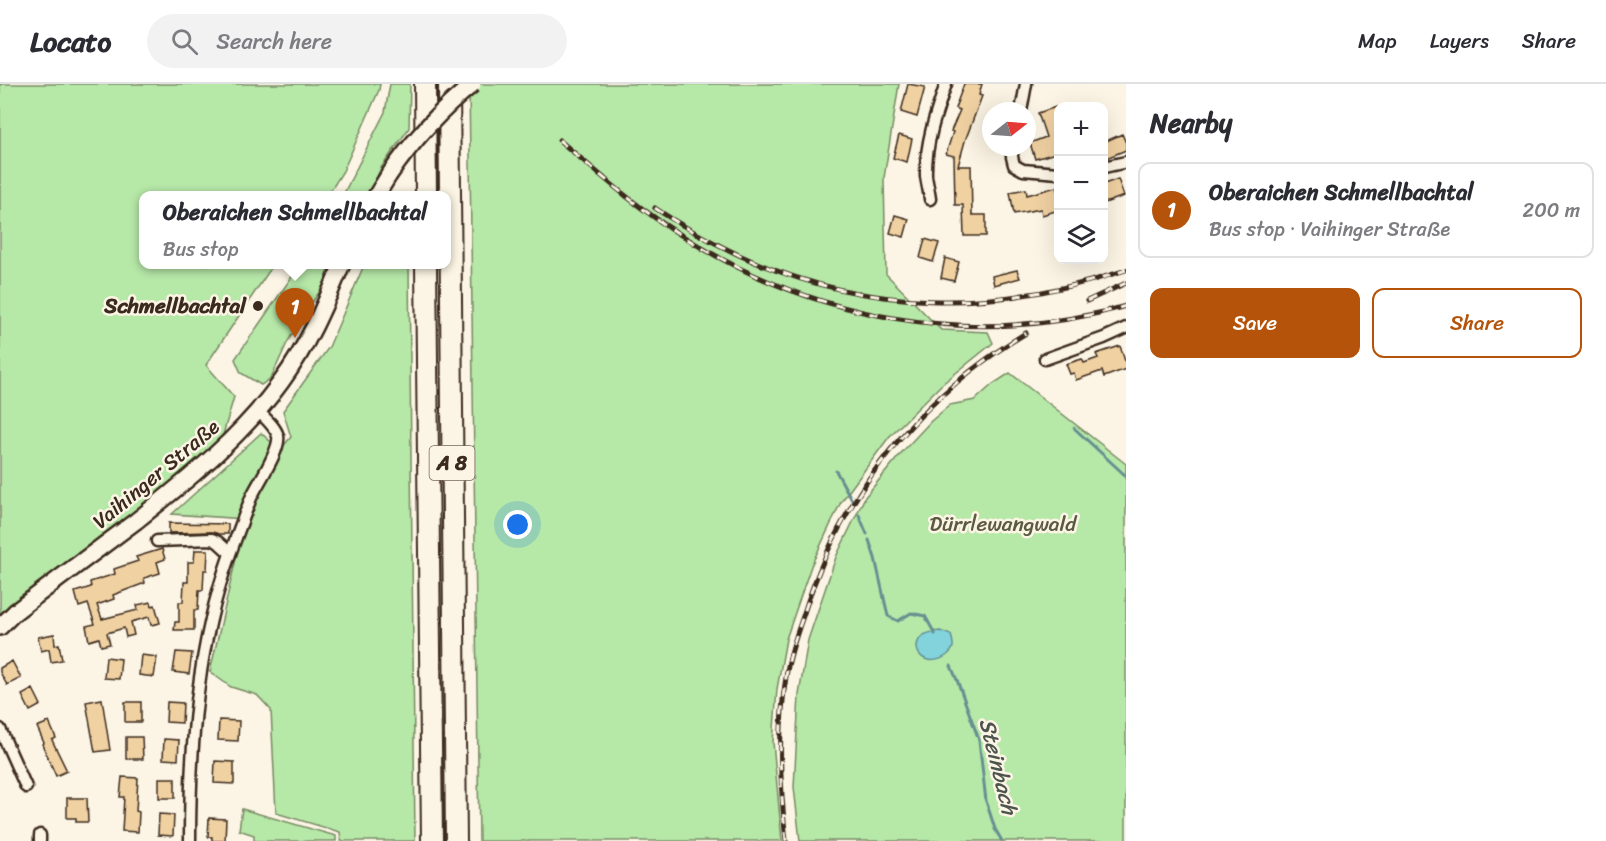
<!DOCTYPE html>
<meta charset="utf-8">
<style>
:root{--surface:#fff;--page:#f2f2f3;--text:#2b2b33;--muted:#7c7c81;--line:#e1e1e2;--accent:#b45309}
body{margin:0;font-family:Sriracha,sans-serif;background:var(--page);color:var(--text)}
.controls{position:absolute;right:18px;top:18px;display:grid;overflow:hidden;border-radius:12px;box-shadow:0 6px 24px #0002}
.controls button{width:54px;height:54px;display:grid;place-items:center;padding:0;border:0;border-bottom:2px solid var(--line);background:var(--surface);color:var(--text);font:30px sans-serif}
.compass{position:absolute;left:982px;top:18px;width:54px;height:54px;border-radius:50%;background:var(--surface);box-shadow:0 6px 24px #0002;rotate:73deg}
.you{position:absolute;left:518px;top:441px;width:21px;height:21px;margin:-15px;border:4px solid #fff;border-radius:50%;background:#1a73e8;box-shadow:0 0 0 9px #1a73e833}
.badge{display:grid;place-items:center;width:39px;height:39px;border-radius:50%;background:var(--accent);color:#fff;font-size:20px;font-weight:700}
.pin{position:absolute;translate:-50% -50px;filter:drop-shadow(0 2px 3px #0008)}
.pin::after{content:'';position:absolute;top:32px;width:21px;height:18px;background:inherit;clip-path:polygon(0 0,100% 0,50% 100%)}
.popup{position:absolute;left:139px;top:107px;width:312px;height:78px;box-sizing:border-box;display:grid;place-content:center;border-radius:12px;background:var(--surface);filter:drop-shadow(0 2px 4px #0005);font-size:20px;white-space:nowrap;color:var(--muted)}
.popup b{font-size:22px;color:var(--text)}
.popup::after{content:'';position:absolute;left:50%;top:100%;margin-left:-12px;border:12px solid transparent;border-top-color:var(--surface)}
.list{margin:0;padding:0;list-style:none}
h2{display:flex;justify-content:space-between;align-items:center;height:78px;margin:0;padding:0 24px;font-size:26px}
h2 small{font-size:20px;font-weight:400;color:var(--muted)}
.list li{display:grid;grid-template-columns:39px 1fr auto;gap:18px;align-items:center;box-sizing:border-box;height:96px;margin:0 12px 12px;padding:0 12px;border:2px solid var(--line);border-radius:12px}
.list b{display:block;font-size:22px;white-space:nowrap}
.list p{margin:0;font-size:20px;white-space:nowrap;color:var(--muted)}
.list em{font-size:20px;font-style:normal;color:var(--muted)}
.actions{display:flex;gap:12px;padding:18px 24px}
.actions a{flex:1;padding:14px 0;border:2px solid var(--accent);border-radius:12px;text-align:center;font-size:21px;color:var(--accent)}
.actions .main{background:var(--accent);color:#fff}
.icon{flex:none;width:33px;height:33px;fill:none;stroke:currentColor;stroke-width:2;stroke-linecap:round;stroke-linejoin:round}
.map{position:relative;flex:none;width:1126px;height:757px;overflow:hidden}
header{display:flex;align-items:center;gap:36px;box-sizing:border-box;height:84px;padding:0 30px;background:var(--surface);border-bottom:2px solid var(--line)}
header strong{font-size:28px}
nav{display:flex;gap:33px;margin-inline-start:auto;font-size:21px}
.search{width:420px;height:54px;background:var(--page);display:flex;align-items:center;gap:15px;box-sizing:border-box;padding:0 21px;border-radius:33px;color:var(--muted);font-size:22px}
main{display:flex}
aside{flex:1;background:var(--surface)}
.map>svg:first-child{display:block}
.green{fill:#b6e8a8;stroke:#788963;stroke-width:1.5}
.water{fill:#82d3dc;stroke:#668f90;stroke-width:1.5}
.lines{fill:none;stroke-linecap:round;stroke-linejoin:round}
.stream{stroke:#668f90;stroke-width:3}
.building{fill:#f0d1a2;stroke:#3b2a1e;stroke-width:1.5}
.minor-casing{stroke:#3b2a1e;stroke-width:15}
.secondary-casing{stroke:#3b2a1e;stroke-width:20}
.motorway-casing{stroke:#3b2a1e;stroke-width:24}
.minor{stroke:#fcf5e5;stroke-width:10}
.secondary{stroke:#fcf5e5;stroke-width:15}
.motorway{stroke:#fcf5e5;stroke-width:20}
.rail-casing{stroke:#3b2a1e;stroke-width:5}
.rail{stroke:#fcf5e5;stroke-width:3;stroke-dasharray:9;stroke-linecap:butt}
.secondary-bridge-casing{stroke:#3b2a1e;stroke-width:20;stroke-linecap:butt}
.secondary-bridge{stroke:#fcf5e5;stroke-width:15}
.poi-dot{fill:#3b2a1e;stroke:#fcf5e5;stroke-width:2}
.labels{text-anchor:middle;stroke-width:5;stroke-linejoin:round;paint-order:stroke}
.shield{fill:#fcf5e5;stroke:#75675a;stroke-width:1.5}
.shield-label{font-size:20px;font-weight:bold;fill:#3b2a1e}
.poi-label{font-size:21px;font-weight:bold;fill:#3b2a1e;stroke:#fcf5e5;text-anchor:end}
.street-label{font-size:21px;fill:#3b2a1e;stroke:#fcf5e5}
.park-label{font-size:21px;fill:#5a5a40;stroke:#fcf5e5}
.water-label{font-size:22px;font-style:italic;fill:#4d544e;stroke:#fcf5e5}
</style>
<header>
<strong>Locato</strong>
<div class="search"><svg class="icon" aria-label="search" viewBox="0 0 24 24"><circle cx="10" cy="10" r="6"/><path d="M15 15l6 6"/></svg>Search here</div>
<nav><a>Map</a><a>Layers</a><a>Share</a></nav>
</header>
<main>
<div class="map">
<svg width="1126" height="757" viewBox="0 0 1126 757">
<rect width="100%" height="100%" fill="#fcf5e5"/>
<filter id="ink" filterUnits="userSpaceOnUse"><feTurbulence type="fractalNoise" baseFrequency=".0167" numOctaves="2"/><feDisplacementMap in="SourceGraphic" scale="12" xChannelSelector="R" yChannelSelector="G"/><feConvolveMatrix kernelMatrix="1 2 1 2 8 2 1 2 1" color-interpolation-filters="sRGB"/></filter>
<g filter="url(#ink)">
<path class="green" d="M0 0H380L379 6 343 87 328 111 144 112V180L273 181 206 281 234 313 222 354 67 487 0 540Z
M390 0H410L409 44 381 84 368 111H343L385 28Z
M469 0H899L884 94 886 190 941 246 988 248 993 259 941 301 889 353 841 418 811 482 786 555 777 605 773 658 782 757H479Z
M300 181H334L324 201 305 229 288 257 271 294 261 301 241 289 235 275Z
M364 181H409L415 757H341L340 748 276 729 271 626 257 611 231 603 210 588 245 435 172 430 261 349 280 366 291 353 283 327 329 263Z
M1010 289 1126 380V757H800L794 703 799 611 808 556 836 473 865 413 903 367 931 337 950 321 975 316 993 300Z
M242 725 336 752V757H254V751L239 746Z"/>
<path class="water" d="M940 547 951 551C954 561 955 566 946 572 926 585 909 567 921 553 926 548 934 548 940 547Z"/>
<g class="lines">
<path class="stream" d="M1074 344 1126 392
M836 387 853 418
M859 431 867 450
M869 456 875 474 888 532 898 537 911 529 925 532 935 550
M951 582 957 596 979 656 986 717 995 745 1002 757"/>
</g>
<path class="building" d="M908 0 925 3 917 33 901 28Z
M964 0H982L979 11 982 12 965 57 958 82H971L972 131H986V152H964L963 121H955L954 72 946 70 953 48 951 47 960 26 955 24Z
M1056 23 1059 29V41L1054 42 1059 57V68L1035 75 1030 59 1046 53 1038 29Z
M1122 50 1126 59V66L1104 75V58Z
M899 51 912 55 907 78 893 74Z
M1118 95 1124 112 1105 119 1104 115V100Z
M1056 103 1059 112V126L1042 131 1041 125 1014 130 1010 108 1026 105 1027 111Z
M895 131 909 135 904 153 890 149Z
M925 155 939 159 933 178 920 174Z
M945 174 959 178 954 197 941 194Z
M1017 186 1020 194 994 201 992 192Z
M1120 262 1126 280V285L1104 293 1102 287 1076 296 1074 289 1070 290 1066 280 1082 275 1084 279 1098 274 1096 270Z
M169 439 228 440V450H219L212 448 169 449Z
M162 465 165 475 157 478 160 489 144 494 145 499 113 511 114 515 97 521 102 535 138 526 137 521 151 518 152 522 155 521 160 539 151 541 149 533 131 538 134 551 126 553 124 544 107 549 110 560 101 562 99 554 89 557 86 542 95 540 88 520 79 523 75 508 91 503 90 498 115 490 114 485 138 477 136 473Z
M195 466H208L207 486H204L203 506H199L198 526H194V546H174L175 538H179V518H183L184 498H188V478H194Z
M54 550 55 561 59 560 62 576 51 578 49 565 41 567 38 553Z
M176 568 192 569 189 590 173 588Z
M141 571 157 573 154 593 139 591Z
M106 573 121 575 119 595 104 594Z
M12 577 21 594 7 601 0 588V584Z
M33 605 41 621 30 627 22 611Z
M102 615 110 666 95 668 86 618Z
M125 618H141V638H125Z
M167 618 183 619 182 639 166 638Z
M219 636 239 637 238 657 218 656Z
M49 638 56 654 52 656 67 687 56 692 42 660 44 659 37 643Z
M126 653H142L143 675H126Z
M164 655 179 656 178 676 163 675Z
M215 677 234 678V700L214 699Z
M122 693 138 694 136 727 139 728 138 748 122 747 124 713H120Z
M159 694H175V714H159Z
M67 714H87L88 738H76V734H67Z
M159 730 174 731 173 752 158 751Z
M209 734 226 735 225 757H212V753H208Z"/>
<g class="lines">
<defs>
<path id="minor" d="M1021 27 1026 0
M1012 63V73L1014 81 1023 86 1058 89
M1104 83 1126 78
M930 115C929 107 927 99 926 92 925 60 936 29 946 0
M1045 275 1104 254 1126 244
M157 457 212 455 218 458 230 469
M0 645 26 703
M40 757V751
M190 757C190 660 197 562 230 470 237 451 244 432 251 414 257 400 281 366 278 352 275 342 265 334 258 327"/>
<path id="secondary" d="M376 112 389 91
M0 543 15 528C55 497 96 467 136 437 189 395 241 353 281 298 307 263 325 221 342 180"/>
<path id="motorway" d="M425 0 426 112
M449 0 456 757
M426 180 432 757"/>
</defs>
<use href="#minor" class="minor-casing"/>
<use href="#secondary" class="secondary-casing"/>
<use href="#motorway" class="motorway-casing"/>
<use href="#minor" class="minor"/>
<use href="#secondary" class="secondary"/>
<use href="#motorway" class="motorway"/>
<defs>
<path id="rail" d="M559 56C598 89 637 124 681 151 813 236 974 265 1126 222
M655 124C681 142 710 157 739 171 864 229 996 230 1126 186
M1087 217 1126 199
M786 757C780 703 777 647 786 593 789 572 796 552 803 532 841 410 917 315 1026 249"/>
</defs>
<use href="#rail" class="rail-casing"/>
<use href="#rail" class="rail"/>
<defs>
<path id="secondary-bridge" d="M389 91C414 55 439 27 473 0"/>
</defs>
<use href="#secondary-bridge" class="secondary-bridge-casing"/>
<use href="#secondary-bridge" class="secondary-bridge"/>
</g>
</g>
<circle class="poi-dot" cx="258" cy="222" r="6"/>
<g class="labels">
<rect class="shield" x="429.5" y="362" width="45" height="34" rx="4.5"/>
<g class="shield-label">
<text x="452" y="386">A 8</text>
</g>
<g class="poi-label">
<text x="246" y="229">Schmellbachtal</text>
</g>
<g class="street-label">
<text transform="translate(156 390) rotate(-40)" y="7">Vaihinger Straße</text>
</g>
<g class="park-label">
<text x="1003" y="447">Dürrlewangwald</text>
</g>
<g class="water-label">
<text transform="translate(999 682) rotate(76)" y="8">Steinbach</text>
</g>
</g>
</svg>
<div class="controls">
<button>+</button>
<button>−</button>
<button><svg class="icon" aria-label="layers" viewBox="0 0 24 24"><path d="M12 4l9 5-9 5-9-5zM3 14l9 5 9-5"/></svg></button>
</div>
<svg class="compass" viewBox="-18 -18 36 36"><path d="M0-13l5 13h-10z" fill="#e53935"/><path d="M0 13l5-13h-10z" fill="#7c7c81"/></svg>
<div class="you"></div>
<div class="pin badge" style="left:295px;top:254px">1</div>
<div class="popup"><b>Oberaichen Schmellbachtal</b>Bus stop</div>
</div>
<aside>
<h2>Nearby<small></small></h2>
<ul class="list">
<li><span class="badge">1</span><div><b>Oberaichen Schmellbachtal</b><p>Bus stop · Vaihinger Straße</p></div><em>200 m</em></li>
</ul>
<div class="actions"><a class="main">Save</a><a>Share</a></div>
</aside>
</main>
